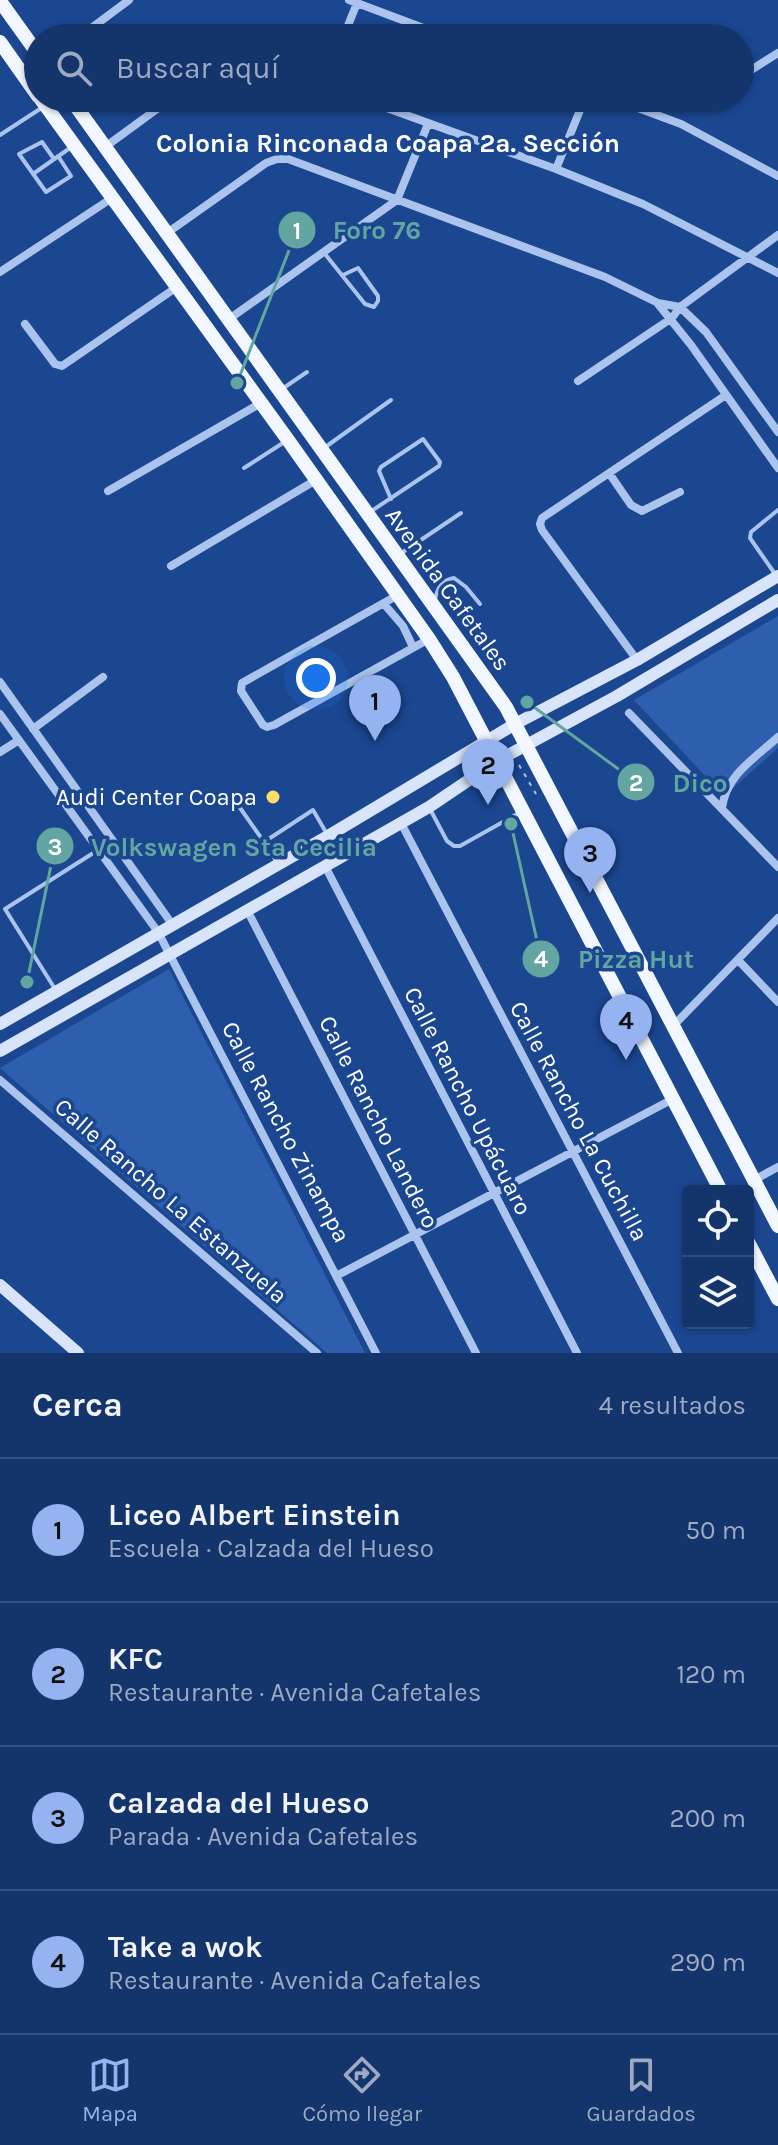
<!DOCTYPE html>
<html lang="es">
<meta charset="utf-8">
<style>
:root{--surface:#14346c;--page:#1d3c72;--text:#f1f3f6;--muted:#9daac2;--line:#334f7f;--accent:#95b2f1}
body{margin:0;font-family:Karla,sans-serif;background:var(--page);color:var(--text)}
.controls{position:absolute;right:24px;bottom:24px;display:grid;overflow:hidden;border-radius:8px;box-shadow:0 2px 6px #0004}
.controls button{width:72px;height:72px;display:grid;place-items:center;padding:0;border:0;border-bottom:2px solid var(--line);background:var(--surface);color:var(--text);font:40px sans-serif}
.you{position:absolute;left:316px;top:678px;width:28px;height:28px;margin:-20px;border:6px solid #fff;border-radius:50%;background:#1a73e8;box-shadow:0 0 0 12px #1a73e833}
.badge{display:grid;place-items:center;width:52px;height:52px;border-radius:50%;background:var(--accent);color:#111;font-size:26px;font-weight:700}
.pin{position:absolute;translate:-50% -66px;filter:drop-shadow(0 2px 4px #0008)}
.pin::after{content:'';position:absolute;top:42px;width:28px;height:24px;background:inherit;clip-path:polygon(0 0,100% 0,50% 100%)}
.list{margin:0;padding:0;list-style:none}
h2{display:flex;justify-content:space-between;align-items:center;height:104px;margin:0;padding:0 32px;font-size:34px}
h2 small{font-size:26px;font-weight:400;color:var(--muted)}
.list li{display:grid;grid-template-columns:52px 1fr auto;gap:24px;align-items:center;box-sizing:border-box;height:144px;padding:0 32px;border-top:2px solid var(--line)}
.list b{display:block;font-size:30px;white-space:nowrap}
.list p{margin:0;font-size:26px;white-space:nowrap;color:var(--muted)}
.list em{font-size:26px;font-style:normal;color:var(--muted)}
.icon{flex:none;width:44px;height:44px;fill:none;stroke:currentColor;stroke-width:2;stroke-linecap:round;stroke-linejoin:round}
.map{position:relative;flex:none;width:778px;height:1353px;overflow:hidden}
.search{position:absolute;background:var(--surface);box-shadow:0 2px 6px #0004;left:24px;right:24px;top:24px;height:88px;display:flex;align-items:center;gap:20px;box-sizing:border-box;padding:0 28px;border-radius:44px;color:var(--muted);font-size:30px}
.sheet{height:680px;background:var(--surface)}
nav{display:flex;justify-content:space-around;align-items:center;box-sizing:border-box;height:112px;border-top:2px solid var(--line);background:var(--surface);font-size:22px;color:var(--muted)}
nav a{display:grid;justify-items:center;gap:4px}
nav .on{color:var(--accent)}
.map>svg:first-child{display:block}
.green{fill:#2e5fae}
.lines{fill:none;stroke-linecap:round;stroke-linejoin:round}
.path{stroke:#aac4ee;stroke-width:2;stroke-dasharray:4 6;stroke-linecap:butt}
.lane{stroke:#aac4ee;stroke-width:4}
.street{stroke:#aac4ee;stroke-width:8}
.secondary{stroke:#d7e4fa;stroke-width:12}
.primary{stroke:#f1f6ff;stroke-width:14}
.poi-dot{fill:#ffdd67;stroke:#1b4690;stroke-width:3}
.labels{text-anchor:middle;stroke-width:7;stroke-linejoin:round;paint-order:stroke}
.street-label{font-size:24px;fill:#fff;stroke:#1b4690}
.poi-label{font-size:24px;fill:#fff;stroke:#1b4690;text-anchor:end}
.neighbourhood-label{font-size:26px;font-weight:bold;fill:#fff;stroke:#1b4690}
.leader{fill:none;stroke:#63a6a1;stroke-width:3}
.callout-dot{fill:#63a6a1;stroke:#1b4690;stroke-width:3}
.mark-label{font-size:24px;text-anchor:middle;font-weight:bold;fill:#fff}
.callout-label{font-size:26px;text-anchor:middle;font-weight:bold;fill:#63a6a1;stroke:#1b4690;stroke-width:7;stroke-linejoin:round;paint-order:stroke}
</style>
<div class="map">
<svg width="778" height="1353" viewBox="0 0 778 1353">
<rect width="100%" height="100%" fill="#1b4690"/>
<path class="green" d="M778 616V748L724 796 634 700Z
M169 969 365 1353H327L0 1068Z"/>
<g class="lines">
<path class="path" d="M519 765 536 794"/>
<path class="lane" d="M0 135 43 107
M54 159 42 142 19 154 46 192 71 176 58 156
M33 174 70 148
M325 254 365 304 374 307 378 301V296L358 268 343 275
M282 389 307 372
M324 448 391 400
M244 468 286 441
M370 512 439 466 440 462 423 439 381 467 379 471 391 499
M400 554 461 513
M775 574 750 538 751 532 778 510
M435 600C437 588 442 580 454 578L466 587 480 604
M238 805 264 842
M430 809 447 841 454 846H460L519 813
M278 864 264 842 313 810 327 834
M55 989 5 909 98 850"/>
<path class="street" d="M349 0 450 38
M78 38 129 0
M343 38 357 3
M740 77 778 53
M359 98 556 169 643 204 778 273
M611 98 681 124 778 176
M105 147 172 98
M556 169 585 98
M167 233 266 163 277 159H288L605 277 658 303 680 307 706 332 778 432
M0 272 112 198
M658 304 691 345 778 468
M229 319 397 200 428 124
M25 324 55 364 62 366 177 287
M578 381 672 318 680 307 778 235
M609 473 542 518 540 524 542 530 637 660
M108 491 261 403
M680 492 642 511 631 505 609 473 726 395
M171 566 316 480
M398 595 242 683 241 691 263 725 267 727 274 725 429 639
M384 604 403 626 413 647
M0 682 172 924
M629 713 778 867
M0 714 158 932 376 1353
M33 729 103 677
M0 752 19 740
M722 808C726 775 754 759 778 737
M401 823 678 1353
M325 866 577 1353
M247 910 476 1353
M738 960 778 1002
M673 1026 778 918
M0 1080 317 1353
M754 1180 778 1167
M338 1275 673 1099"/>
<path class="secondary" d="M0 1024 328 836 515 724 637 660 778 576
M0 1051 429 807 497 761 617 696 778 600
M0 1285 78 1353"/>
<path class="primary" d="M0 1 38 54
M0 42 38 96
M40 98 288 440 429 639 453 677 721 1191
M70 98 506 707 778 1226
M748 1242 778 1299"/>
</g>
<circle class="poi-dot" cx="273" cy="797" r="8"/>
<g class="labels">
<g class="street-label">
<text transform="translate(448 589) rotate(54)" y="8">Avenida Cafetales</text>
<text transform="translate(468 1101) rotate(63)" y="8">Calle Rancho Upácuaro</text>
<text transform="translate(579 1121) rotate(62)" y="8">Calle Rancho La Cuchilla</text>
<text transform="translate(379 1122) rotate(63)" y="8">Calle Rancho Landero</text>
<text transform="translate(286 1132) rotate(62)" y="8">Calle Rancho Zinampa</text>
<text transform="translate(171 1201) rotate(41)" y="8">Calle Rancho La Estanzuela</text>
</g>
<g class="poi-label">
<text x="257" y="805">Audi Center Coapa</text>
</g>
<g class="neighbourhood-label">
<text x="388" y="152">Colonia Rinconada Coapa 2a. Sección</text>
</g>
</g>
<path class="leader" d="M237 383L297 230M527 702L636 782M27 982L55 846M511 824L541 959"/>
<g class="callout-dot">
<circle cx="237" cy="383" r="8"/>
<circle cx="527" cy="702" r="8"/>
<circle cx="27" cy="982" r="8"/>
<circle cx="511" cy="824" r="8"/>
<circle cx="297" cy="230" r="20"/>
<circle cx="636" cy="782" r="20"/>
<circle cx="55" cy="846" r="20"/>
<circle cx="541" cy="959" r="20"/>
</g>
<g class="mark-label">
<text x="297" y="239">1</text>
<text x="636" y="791">2</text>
<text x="55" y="855">3</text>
<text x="541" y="967">4</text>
</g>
<g class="callout-label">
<text x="377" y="239">Foro 76</text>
<text x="700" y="792">Dico</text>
<text x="234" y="856">Volkswagen Sta Cecilia</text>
<text x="636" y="968">Pizza Hut</text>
</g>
</svg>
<div class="controls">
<button><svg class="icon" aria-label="locate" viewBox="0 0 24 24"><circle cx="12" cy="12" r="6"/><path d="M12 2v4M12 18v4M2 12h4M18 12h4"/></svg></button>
<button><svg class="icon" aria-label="layers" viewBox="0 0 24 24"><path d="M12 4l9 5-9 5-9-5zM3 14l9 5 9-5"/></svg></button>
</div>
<div class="you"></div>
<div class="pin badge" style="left:375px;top:741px">1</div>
<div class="pin badge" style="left:488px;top:805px">2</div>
<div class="pin badge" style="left:590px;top:893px">3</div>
<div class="pin badge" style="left:626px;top:1060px">4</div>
<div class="search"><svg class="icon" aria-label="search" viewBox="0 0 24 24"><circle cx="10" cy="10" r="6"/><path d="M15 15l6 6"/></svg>Buscar aquí</div>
</div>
<section class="sheet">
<h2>Cerca<small>4 resultados</small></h2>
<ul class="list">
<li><span class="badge">1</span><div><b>Liceo Albert Einstein</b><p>Escuela · Calzada del Hueso</p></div><em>50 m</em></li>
<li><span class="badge">2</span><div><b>KFC</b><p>Restaurante · Avenida Cafetales</p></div><em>120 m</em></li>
<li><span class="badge">3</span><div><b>Calzada del Hueso</b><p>Parada · Avenida Cafetales</p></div><em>200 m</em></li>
<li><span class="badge">4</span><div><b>Take a wok</b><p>Restaurante · Avenida Cafetales</p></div><em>290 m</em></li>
</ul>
</section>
<nav>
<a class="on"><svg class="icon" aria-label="map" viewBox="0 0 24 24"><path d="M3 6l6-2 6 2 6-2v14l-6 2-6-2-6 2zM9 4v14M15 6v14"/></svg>Mapa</a>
<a><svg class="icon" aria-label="directions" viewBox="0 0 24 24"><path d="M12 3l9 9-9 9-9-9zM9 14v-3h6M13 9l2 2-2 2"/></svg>Cómo llegar</a>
<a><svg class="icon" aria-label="saved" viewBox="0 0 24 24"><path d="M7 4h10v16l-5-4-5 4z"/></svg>Guardados</a>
</nav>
